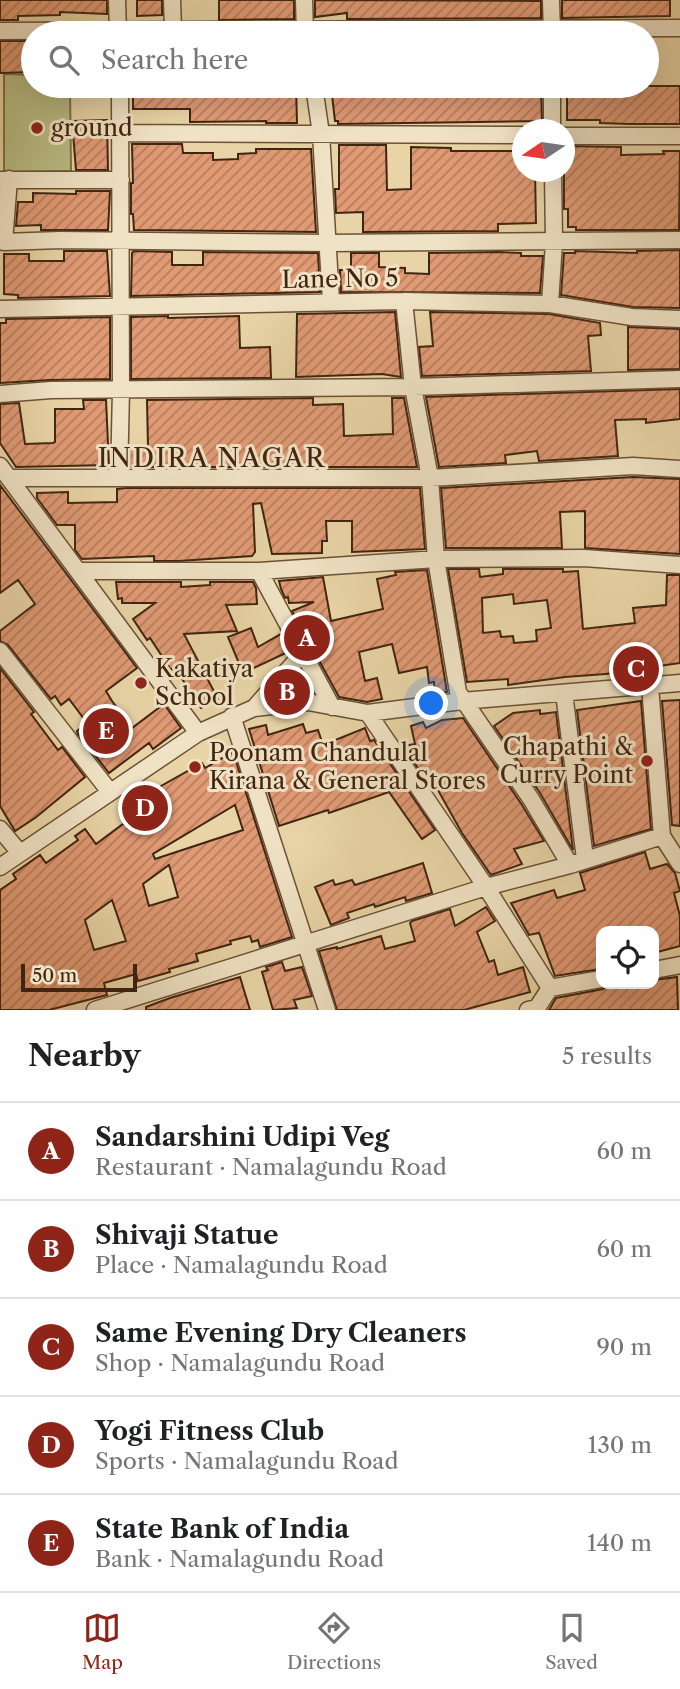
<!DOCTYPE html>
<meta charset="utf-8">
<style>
:root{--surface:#fff;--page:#f6f6f6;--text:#202124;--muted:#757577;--line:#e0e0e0;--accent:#8f2418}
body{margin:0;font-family:"Libre Caslon Text",serif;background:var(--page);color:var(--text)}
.controls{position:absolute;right:21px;bottom:21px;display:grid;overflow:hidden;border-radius:14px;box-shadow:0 7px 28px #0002}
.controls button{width:63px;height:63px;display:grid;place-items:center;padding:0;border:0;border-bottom:2px solid var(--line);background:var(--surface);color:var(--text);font:35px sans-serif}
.compass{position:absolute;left:512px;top:119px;width:63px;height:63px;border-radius:50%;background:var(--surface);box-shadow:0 7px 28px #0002;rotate:257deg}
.scale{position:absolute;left:21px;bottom:18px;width:116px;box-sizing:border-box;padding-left:7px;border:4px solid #422511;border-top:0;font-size:19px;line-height:24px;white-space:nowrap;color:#422511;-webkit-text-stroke:5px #f0e3c5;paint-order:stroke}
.you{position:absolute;left:432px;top:704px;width:24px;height:24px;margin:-18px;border:5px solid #fff;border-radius:50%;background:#1a73e8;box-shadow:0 0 0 10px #1a73e833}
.badge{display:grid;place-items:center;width:46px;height:46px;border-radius:50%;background:var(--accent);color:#fff;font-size:23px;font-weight:700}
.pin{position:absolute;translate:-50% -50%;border:4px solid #fff;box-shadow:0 2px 7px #0006}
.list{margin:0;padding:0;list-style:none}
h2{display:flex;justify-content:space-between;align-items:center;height:91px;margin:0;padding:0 28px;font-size:30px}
h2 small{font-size:23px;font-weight:400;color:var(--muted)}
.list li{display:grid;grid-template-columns:46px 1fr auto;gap:21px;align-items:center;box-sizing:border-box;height:98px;padding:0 28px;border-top:2px solid var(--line)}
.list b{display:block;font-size:26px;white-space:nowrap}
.list p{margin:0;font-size:23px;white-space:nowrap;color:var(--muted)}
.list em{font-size:23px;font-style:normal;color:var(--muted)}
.icon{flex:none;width:38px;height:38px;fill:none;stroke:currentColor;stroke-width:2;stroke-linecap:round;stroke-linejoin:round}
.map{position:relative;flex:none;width:680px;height:1010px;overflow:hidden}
.search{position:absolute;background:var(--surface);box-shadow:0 7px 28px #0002;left:21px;right:21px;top:21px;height:77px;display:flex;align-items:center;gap:18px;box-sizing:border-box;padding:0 24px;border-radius:38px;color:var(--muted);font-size:26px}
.sheet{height:581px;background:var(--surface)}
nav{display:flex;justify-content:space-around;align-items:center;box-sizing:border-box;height:98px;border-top:2px solid var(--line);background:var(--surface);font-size:19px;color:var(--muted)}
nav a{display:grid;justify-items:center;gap:4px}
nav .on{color:var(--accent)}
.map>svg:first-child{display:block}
.garden{fill:#b9bc84;stroke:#7e704a;stroke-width:2}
.building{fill:url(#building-hatch);stroke:#422511;stroke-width:2;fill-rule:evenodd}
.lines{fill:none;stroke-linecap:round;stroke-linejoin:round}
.street-casing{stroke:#6c5136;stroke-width:19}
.street{stroke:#f0e3c5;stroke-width:16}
.poi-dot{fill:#8f2418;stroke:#f0e3c5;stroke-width:2.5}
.labels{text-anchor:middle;stroke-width:6;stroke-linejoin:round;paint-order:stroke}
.poi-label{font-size:24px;fill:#422511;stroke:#f0e3c5;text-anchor:start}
.street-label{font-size:24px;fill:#422511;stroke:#f0e3c5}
.neighbourhood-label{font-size:26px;letter-spacing:2px;fill:#422511;stroke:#f0e3c5}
</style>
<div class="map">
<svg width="680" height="1010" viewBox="0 0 680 1010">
<defs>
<pattern id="building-hatch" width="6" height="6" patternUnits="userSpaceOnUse" patternTransform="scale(1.75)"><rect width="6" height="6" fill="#e09a74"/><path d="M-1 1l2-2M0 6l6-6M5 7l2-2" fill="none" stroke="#b77d5e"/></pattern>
</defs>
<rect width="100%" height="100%" fill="#e8d4a6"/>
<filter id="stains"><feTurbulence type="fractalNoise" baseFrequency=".00286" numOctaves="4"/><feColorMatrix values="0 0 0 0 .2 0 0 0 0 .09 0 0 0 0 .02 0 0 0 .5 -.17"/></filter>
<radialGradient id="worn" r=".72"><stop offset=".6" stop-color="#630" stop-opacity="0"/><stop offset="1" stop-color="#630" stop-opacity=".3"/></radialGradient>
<path class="garden" d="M4 74 33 75V86H70L71 171 4 172Z"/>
<path class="building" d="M0 0H107V14L60 12V15L18 16V20H0Z
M137 0H162V15L137 16Z
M219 0H294V19L219 20Z
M315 0 541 1V18L347 19V13L315 17Z
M562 0H670V16L562 18Z
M0 41H33V72L0 73Z
M133 86H248V96H278V86H296L297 123H266V121L190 122V109H133Z
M331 86H412V90L541 86 542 121 338 124V121H335Z
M601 86H680V124H629L600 123V120H567V87Z
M107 120 108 170H76L72 121Z
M132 144H182L183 153H213V160L238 159V154L256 153V149H311L316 232 134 230 133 214H131V183H133Z
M339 145H386L387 190 411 189V147L451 148V151H522V172H535L536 223 498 224V231L363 232V212L336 213 335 189H339Z
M564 146 621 147V155L664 154 663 151H680L679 230H576V227H568V209H564Z
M76 191H110L108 230H41V225L16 226 18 202H33V193L76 194Z
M680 250V308L633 307 561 295 564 253H575V251L637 253V251Z
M64 251H107L110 296 18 298V295L4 294V254H29V261H64Z
M134 251 172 252V265H203V252L318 253 320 292 131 296 132 253Z
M351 253H379V267L405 268V273L429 274V253L498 252 521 253V256H543L540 293 341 292 340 270H351Z
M395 312 401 377 382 374 296 377 297 314Z
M430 312 549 314 600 323 601 335 588 336 591 371 422 376 419 347 433 346Z
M168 316V318L239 316 240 348 270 347 271 378 131 379V317Z
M110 317V379L50 380 0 383V323H6V319Z
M628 327 680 329V369L628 370Z
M680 389V419L646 423V419L615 420 618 456 539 461 537 451 505 455 506 463 439 467 426 397Z
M313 398V405L343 404 344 436 393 434 392 398H404L417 467H130V448L148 447 147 400Z
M83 400H106L109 465 16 467 0 443V404L19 403 25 444 53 443 55 442V409H84Z
M633 477 680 479V554L585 548V511L560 512 562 548H446L441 488Z
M0 485 137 668 106 691 112 701 132 728 164 704 181 728 153 749 149 743 109 773 78 734 77 731 87 723 69 699 61 705 55 696 51 699 8 645 0 641V631L35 604 18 580 0 593Z
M420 488 425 549 352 552V521H326L327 541H322V553L272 554 261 503 253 504 255 552 252 556 179 561H154V556L82 559 75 550V525H57L37 498V493L68 492V503L117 502V489L126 488Z
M448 569H479L480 577 503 574V569H563V572L578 571 583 629 635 623 633 608 666 605 667 575H680V663L645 668V671L565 677 508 685V679L467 682ZM513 594 514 604 547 600 551 628 536 630 537 641 514 643 513 636 501 637 500 631 483 633 482 598Z
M427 570 447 692 435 694 434 682 429 683 427 667 399 673 392 644 359 652 365 681 377 678 382 699 367 702 339 697 316 655 314 645 311 646 292 611 314 602 289 603 288 597 285 598 281 589 279 581 323 577 331 621 383 609 377 579 396 575 395 572Z
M116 582H181V587L210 585V582H253L256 588 257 604 226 605 237 631 184 634 218 699 201 708 175 668 171 670 150 638 147 640 133 619 155 603H122V598L118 599Z
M251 628 258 647 281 634 290 651 243 673 228 637Z
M0 668 34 712 31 714 58 750 62 747 85 777 35 818 15 831 0 806Z
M680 700V826L672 825 662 701Z
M641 701 651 829 594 846 577 710Z
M540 710V714L556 712 573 850 540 793 494 726 513 713Z
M463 718 522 805 544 841 514 849 522 864 491 875 462 833 434 783 430 786 403 746 415 744 411 726 423 722 426 728 442 720Z
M303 724 306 733 318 730 323 745 365 728 370 741 374 740 435 830 422 839 389 792 329 813 328 810 279 826 249 729 266 725 268 735Z
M233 752 292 937 260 947 258 940 252 942 250 936 230 941 231 944 196 954 198 961 169 969 170 972 138 981 136 974 104 983 107 995 49 1010H0V890L16 879 13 874 40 855 46 863 78 840 75 836 85 829 96 844 139 812 135 806 161 786 202 763 205 768ZM235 805 243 830 155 859 153 854ZM169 865 178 897 149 906 143 884ZM112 900 126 941 94 950 85 920Z
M645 852 650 869 667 864 675 873 680 891 674 893 680 916V946L654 953V931H601V969L555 976 539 933 529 935 511 903 554 890 557 898 585 890 580 873Z
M423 863 432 893 406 901 405 897 375 907 374 904 347 913 349 918 331 925 315 887 333 880 335 885 352 880 355 885Z
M486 907 495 921 477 932 489 962 494 960 498 975 523 967 530 992 464 1010H337L319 951 337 947V949L381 936 385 949 415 941 410 923 412 921 450 909 455 926Z
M282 962 285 971 302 967 312 996 294 1000 297 1008 273 1010 262 972 268 970 266 967Z
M240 977 250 1010H146V1007L170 998Z
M677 977 678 1010H549L556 998 603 989 610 984H654V980Z"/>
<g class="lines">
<defs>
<path id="street" d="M117 0 118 33
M172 0 173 30
M304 0 305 33
M551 0 552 33
M0 31 680 28
M314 86 321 134 331 301
M552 86V130
M121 133 522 135
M564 136H680
M9 179 4 242 60 240 328 243 680 240
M0 180H121
M404 301 413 387 430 478 436 559 458 692 531 799 570 865
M550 304 554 242 553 172
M0 309 404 301 550 304 632 317 680 319
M0 394 51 390 413 387 680 379
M0 466 198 733
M9 478H430L633 466 680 469
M119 478 121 390 120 86
M80 571H259L436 559 584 558 680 565
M259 571 332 707
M0 651 110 792
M650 686 662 836 680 864
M564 693 585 859
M254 708 303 653
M368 713 486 887 550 988 601 979
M232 716 327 1010
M0 829 20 853
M0 867 198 733 254 708 308 702 368 713 462 701 680 683
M654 970 680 965
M95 1010 486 887 570 865 662 836
M528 1010 537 1008 550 988"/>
</defs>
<use href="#street" class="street-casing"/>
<use href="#street" class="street"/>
</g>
<g class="poi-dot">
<circle cx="37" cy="128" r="7"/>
<circle cx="141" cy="683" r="7"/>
<circle cx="647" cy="761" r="7"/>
<circle cx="195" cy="767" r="7"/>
</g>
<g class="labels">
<g class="poi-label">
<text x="51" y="136">ground</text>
<text x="155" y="677">Kakatiya<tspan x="155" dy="28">School</tspan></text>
<text x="633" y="755" text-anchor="end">Chapathi &amp;<tspan x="633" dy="28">Curry Point</tspan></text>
<text x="209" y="761">Poonam Chandulal<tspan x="209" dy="28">Kirana &amp; General Stores</tspan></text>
</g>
<g class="street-label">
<text transform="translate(340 279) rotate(-1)" y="8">Lane No 5</text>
</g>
<g class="neighbourhood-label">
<text x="212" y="467">INDIRA NAGAR</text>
</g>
</g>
<rect width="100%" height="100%" filter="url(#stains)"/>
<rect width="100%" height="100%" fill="url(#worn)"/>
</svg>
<div class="controls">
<button><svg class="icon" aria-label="locate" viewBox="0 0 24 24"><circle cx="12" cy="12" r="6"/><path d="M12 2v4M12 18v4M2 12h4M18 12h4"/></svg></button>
</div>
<svg class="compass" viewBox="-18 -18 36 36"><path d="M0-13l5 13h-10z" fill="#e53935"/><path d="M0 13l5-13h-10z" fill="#757577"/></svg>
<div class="scale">50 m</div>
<div class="you"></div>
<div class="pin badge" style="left:307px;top:638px">A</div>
<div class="pin badge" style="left:287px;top:692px">B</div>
<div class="pin badge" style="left:636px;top:669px">C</div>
<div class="pin badge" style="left:145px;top:808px">D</div>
<div class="pin badge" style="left:106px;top:731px">E</div>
<div class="search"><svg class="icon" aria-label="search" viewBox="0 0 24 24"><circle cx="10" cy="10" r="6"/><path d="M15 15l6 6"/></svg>Search here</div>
</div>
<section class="sheet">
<h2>Nearby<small>5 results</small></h2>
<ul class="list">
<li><span class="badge">A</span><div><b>Sandarshini Udipi Veg</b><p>Restaurant · Namalagundu Road</p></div><em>60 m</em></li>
<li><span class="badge">B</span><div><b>Shivaji Statue</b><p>Place · Namalagundu Road</p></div><em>60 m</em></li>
<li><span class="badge">C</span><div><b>Same Evening Dry Cleaners</b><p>Shop · Namalagundu Road</p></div><em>90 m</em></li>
<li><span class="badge">D</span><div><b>Yogi Fitness Club</b><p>Sports · Namalagundu Road</p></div><em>130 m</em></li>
<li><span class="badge">E</span><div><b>State Bank of India</b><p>Bank · Namalagundu Road</p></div><em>140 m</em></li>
</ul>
</section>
<nav>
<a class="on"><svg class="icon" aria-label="map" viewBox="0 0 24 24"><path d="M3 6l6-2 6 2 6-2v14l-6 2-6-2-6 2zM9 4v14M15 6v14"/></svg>Map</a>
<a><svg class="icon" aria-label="directions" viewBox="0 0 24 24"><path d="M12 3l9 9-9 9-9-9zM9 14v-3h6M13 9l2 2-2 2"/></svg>Directions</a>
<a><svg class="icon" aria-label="saved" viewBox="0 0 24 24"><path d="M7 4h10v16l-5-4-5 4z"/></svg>Saved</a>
</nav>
